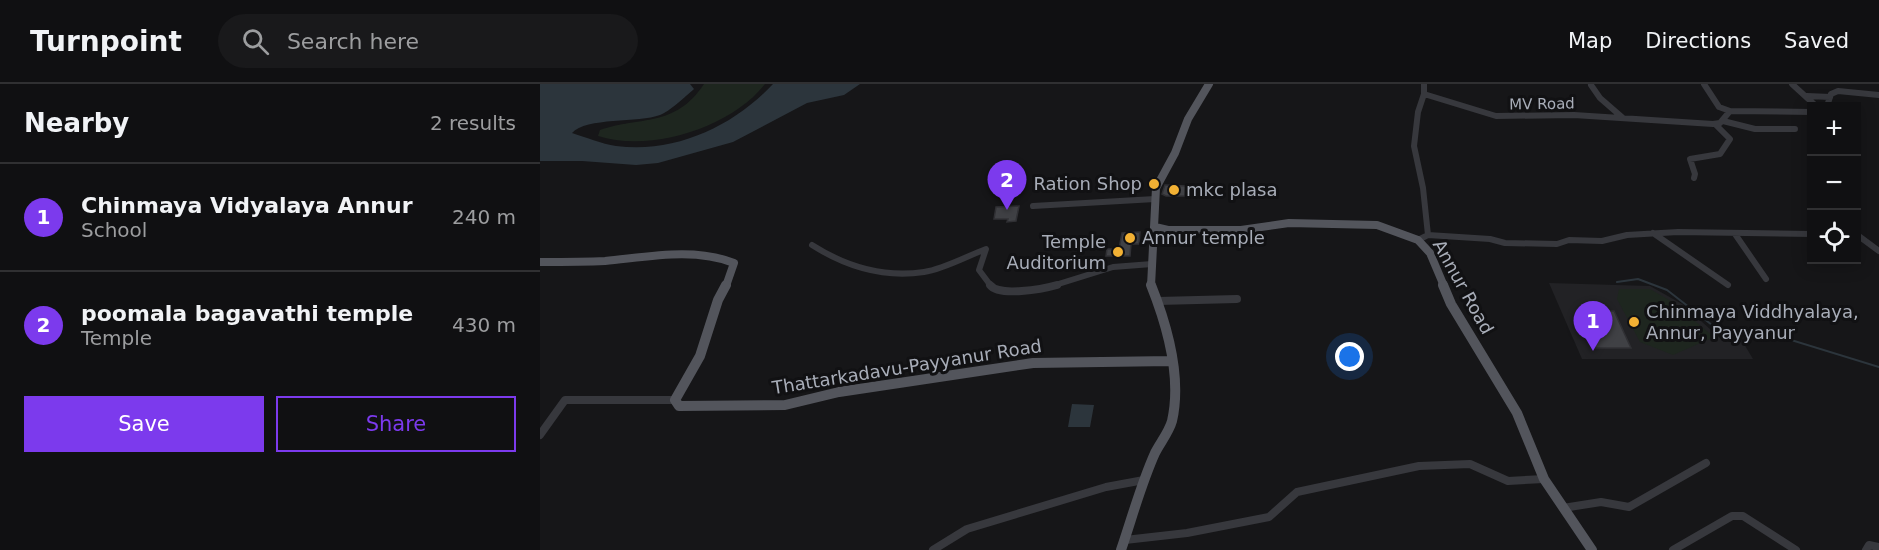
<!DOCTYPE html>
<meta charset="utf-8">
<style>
:root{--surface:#101012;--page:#19191b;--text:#f1f3f6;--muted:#9c9d9f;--line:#303032;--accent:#7c3aed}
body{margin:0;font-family:"DejaVu Sans",sans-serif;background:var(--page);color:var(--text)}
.controls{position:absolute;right:18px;top:18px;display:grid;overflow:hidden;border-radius:0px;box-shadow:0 3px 15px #0003}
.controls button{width:54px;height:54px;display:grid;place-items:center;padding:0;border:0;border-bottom:2px solid var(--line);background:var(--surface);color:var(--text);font:30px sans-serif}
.you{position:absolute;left:810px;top:273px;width:21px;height:21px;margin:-15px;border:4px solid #fff;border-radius:50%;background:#1a73e8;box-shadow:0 0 0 9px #1a73e833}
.badge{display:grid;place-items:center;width:39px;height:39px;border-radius:50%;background:var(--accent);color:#fff;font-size:20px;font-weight:700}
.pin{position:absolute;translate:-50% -50px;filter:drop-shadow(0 2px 3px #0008)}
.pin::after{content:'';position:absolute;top:32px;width:21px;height:18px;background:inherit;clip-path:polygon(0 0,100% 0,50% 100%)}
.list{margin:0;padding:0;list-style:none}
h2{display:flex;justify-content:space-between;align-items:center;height:78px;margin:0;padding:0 24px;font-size:26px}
h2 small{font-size:20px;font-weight:400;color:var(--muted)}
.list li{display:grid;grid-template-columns:39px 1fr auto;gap:18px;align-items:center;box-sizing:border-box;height:108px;padding:0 24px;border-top:2px solid var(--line)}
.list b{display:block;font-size:22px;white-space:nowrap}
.list p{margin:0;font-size:20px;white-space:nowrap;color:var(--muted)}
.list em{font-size:20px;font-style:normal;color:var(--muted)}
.actions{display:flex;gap:12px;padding:18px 24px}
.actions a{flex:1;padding:14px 0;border:2px solid var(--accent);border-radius:0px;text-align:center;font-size:21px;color:var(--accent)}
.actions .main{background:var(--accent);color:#fff}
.icon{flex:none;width:33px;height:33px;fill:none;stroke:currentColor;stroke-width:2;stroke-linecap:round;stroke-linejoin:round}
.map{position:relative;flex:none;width:1339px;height:466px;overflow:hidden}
header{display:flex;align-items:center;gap:36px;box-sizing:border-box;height:84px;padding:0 30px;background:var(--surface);border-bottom:2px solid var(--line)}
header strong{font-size:28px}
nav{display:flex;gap:33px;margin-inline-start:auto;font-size:21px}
.search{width:420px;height:54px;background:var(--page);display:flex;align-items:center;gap:15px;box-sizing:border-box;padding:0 21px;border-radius:33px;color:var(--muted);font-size:22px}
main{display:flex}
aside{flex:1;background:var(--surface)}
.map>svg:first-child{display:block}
.built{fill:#222225}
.green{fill:#1e261f}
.water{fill:#2c353c}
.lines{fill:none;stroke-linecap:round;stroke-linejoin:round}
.stream{stroke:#2c353c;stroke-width:2}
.building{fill:#404145;stroke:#303034;stroke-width:1.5}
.minor-far1{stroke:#37383d;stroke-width:6}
.minor{stroke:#37383d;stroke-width:8}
.major-far1{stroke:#53555c;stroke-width:8}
.major{stroke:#53555c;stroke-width:10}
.poi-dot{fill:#f2b134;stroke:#111113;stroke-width:2}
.labels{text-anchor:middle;stroke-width:6;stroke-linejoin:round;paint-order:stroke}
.far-street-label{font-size:15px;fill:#a8adb8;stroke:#111113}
.poi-label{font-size:18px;fill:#a8adb8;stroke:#111113;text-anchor:start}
.street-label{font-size:18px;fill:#a8adb8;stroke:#111113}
</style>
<header>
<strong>Turnpoint</strong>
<div class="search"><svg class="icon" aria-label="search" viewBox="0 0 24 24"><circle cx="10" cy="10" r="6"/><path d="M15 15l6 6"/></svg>Search here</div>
<nav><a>Map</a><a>Directions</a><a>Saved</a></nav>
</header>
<main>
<aside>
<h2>Nearby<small>2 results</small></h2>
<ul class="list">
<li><span class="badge">1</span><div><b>Chinmaya Vidyalaya Annur</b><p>School</p></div><em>240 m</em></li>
<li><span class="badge">2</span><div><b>poomala bagavathi temple</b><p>Temple</p></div><em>430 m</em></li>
</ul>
<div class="actions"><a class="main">Save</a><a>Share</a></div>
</aside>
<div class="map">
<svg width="1339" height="466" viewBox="0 0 1339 466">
<rect width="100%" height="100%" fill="#161618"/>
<path class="built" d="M1009 199 1110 202 1142 220 1181 255H1201L1213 275H1042Z"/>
<path class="green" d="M164 0H225C192 43 111 69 58 52L60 46C100 32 135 44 164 0Z
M1079 205H1110L1131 217 1174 253 1133 271 1100 258 1077 215Z"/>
<path class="water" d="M0 0H150L154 5C146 12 129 28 120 31 99 39 46 33 32 49 45 53 62 60 76 62 135 70 194 42 233 0H320L304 11 267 19 193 58 118 79 96 81 42 77H0Z
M532 320 554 321 550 343H528Z"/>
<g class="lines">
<path class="stream" d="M1077 198 1098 195 1127 206 1181 248 1219 253 1238 252 1339 283"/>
</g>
<path class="building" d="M625 101 646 102 645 112H626L622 110Z
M479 122 476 137 467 138 468 135H454L456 123Z
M600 148 599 160H591L590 172H566L567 165H579L582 149Z
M1040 227H1074L1091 264H1056Z"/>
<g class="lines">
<path class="minor-far1" d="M884 0V10
M1164 0 1179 23 1190 27
M1252 0 1276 22
M1051 1 1060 14 1083 34
M1267 12 1290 13
M1287 22 1291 10 1298 7 1339 11
M1183 37 1215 45H1255
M1154 94 1155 90 1150 75 1180 70 1190 55 1175 40
M493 122 615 115
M1113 149 1188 201
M1195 150 1226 195
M1316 150 1339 167
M888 151 950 155 965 159 1017 160 1029 156 1062 157 1087 151 1138 148 1272 150
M878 156 888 151 883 104 874 62 878 28 884 10 956 32 1034 31 1173 40 1180 39 1190 27 1272 28
M272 161C305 182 344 194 384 188 404 185 427 172 446 165L439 186 451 202
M512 202 573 183 612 180"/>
<path class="minor" d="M450 201C459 213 503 205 517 201
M618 217 697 215
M0 351 25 316H135
M1023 424 1061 418 1089 423 1166 379
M585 456 647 449 729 433 757 408 879 382 930 380 968 397 1004 395
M393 466 427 445 566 403 604 396
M1133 466 1192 432H1203L1256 466
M1326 466 1329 461 1339 463"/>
<path class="major-far1" d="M615 143 628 146H701L749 139 837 141 878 156 890 169 904 202
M0 178C22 178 44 178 65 177 107 173 154 163 194 179L186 202
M611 202 616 104 635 69 648 35 669 0"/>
<path class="major" d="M186 201 178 216 160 272 135 316 139 322 245 321 299 308 493 279 631 277
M903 201 911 220 977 329 1004 395 1052 466
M581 466C592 434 601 400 615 369 620 359 629 348 632 337 642 293 627 241 611 201"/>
</g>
<g class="poi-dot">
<circle cx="614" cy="100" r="6"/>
<circle cx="634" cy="106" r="6"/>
<circle cx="590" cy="154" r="6"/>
<circle cx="578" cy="168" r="6"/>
<circle cx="1094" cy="238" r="6"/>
</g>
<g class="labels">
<g class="far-street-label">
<text transform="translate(1002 20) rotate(-1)" y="5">MV Road</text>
</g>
<g class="poi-label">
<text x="602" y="106" text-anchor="end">Ration Shop</text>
<text x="646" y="112">mkc plasa</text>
<text x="602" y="160">Annur temple</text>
<text x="566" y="164" text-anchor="end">Temple<tspan x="566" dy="21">Auditorium</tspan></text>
<text x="1106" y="234">Chinmaya Viddhyalaya,<tspan x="1106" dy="21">Annur, Payyanur</tspan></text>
</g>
<g class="street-label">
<text transform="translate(923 203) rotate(61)" y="6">Annur Road</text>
<text transform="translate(367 283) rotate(-9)" y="6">Thattarkadavu-Payyanur Road</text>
</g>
</g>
</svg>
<div class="controls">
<button>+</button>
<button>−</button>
<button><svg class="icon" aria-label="locate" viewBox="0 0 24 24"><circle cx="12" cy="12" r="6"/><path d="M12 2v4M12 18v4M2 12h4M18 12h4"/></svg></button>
</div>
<div class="you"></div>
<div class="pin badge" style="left:1053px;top:267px">1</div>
<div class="pin badge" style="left:467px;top:126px">2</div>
</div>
</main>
